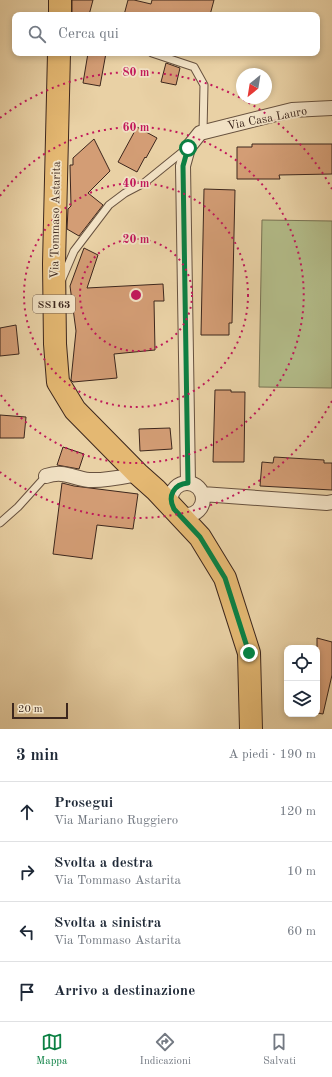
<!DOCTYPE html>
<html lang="it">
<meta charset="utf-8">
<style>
:root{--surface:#fff;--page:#f6f6f7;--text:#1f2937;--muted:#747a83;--line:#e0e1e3;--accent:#0b8043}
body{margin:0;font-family:"Old Standard TT",serif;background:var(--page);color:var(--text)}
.controls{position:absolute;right:12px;bottom:12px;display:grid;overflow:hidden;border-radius:8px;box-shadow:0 2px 6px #0003}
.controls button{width:36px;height:36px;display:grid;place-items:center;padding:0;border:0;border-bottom:1px solid var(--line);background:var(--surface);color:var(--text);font:20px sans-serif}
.compass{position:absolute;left:236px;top:68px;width:36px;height:36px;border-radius:50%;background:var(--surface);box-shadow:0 2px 6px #0003;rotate:210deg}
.scale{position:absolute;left:12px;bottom:10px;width:56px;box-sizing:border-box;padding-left:4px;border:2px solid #3d271d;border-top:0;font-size:11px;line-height:14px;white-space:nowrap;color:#3d271d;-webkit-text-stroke:3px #f1e1c4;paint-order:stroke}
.stop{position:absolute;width:12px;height:12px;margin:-9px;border:3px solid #0b8043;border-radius:50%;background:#fff}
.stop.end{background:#0b8043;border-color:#fff;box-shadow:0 1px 4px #0008}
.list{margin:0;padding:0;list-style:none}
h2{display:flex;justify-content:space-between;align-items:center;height:52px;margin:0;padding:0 16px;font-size:17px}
h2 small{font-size:13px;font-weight:400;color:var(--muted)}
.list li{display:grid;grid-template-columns:26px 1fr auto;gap:12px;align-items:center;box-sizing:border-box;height:60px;padding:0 16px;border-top:1px solid var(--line)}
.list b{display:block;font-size:15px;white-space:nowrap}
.list p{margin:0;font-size:13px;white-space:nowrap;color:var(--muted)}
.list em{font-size:13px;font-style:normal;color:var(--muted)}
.icon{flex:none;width:22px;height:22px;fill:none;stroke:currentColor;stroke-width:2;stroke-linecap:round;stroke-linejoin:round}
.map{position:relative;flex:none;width:332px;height:729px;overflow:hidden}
.search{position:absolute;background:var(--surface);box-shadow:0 2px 6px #0003;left:12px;right:12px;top:12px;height:44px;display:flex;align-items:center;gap:10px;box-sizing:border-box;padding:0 14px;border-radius:8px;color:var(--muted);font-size:15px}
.sheet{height:292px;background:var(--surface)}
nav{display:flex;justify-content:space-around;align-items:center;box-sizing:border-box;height:56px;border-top:1px solid var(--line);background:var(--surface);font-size:11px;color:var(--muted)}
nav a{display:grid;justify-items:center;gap:2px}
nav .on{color:var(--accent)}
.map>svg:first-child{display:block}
.green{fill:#b3bc89;stroke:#787253}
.building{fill:#d39d75;stroke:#3d271d}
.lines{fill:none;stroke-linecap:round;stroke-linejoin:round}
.service-casing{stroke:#68523f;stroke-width:9}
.minor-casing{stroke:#68523f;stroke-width:16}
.primary-casing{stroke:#3d271d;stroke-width:24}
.service{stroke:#f1e1c4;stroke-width:7}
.minor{stroke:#f1e1c4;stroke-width:14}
.primary{stroke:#e4b872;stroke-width:22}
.route{stroke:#0b8043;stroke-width:5}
.ring{fill:none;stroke:#c2185b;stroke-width:2;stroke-dasharray:2 4}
.labels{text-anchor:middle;stroke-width:3.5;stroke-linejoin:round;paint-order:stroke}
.shield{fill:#f1e1c4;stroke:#735f4f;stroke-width:1}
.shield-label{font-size:11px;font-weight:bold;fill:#3d271d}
.street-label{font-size:12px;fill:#3d271d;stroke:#f1e1c4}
.centre{fill:#c2185b;stroke:#f1e1c4;stroke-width:2}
.ring-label{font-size:12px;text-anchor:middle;font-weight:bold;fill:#c2185b;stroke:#f1e1c4;stroke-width:3.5;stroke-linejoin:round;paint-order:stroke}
</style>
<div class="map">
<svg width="332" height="729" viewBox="0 0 332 729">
<rect width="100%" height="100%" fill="#e9d1a5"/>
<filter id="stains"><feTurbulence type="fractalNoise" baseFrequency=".005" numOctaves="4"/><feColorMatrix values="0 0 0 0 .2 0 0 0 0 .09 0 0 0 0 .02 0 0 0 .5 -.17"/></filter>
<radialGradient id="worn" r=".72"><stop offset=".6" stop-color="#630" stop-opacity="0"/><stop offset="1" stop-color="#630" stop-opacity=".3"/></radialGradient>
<path class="green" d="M262 220 332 221V388L259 387Z"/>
<path class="building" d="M72 0H93L89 15H72Z
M128 0H134L151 4 152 0H214L210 15H124Z
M88 53H106L100 86 83 83Z
M166 63 180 68 176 85 161 82Z
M137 127 157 138 146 158 145 157 137 172 118 162Z
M94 139 110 171 88 193 103 205 79 236 67 229 68 209 71 206 70 165H73V158Z
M252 144H332V174L279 175 280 179H237V147H252Z
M204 189 235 190 232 323H229V335H201Z
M84 248 98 255 87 288 163 284 164 301H154L155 350 114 354 117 378 73 382 71 380 76 331 70 286Z
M16 325 19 354 0 356V328Z
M215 390H231V392H245L244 462H213Z
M0 415 26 417 24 438H0Z
M170 428 172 449 140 451 139 429Z
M63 447 84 454 79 469 57 465Z
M274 457 324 460V463H332V490L260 486 262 462 273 463Z
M62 483 74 486 138 494 133 529 97 525 92 559 53 554Z
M317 638 332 642V675L323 714 317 713Z"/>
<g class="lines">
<defs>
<path id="service" d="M152 53 194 67 204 85 203 132
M62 279 74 251 109 205 125 193 144 183 186 149
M0 523 18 507 46 476"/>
<path id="minor" d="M46 476C64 470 72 478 89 480 106 481 122 477 138 474
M188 483 183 166 188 148 200 133 292 110 332 108
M171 499a16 16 0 1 1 32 0a16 16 0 1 1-32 0Z
M202 494 327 503 332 502"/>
<path id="primary" d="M60 0V15
M59 53 54 264 55 344 58 382 75 410 138 474 156 490 200 537 225 578 249 653 251 729"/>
</defs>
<use href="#service" class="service-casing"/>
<use href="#minor" class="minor-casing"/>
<use href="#primary" class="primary-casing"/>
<use href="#service" class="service"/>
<use href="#minor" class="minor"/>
<use href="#primary" class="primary"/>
</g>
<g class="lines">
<path class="route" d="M188 148 183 166 188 483C174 484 167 496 174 509L200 537 225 578 249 653"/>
</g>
<g class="ring">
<circle cx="136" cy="295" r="56"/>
<circle cx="136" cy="295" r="112"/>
<path d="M0 196A168 168 0 1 1 0 394"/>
<path d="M332 401A223 223 0 0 1 0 472M0 118A223 223 0 0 1 332 189"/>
</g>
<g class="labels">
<rect class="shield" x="33" y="295" width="42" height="18" rx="3"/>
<g class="shield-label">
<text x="54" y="308">SS163</text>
</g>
<g class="street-label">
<text transform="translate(267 118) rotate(-11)" y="4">Via Casa Lauro</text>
<text transform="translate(55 220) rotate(-89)" y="4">Via Tommaso Astarita</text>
</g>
</g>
<circle cx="136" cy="295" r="6" class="centre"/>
<g class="ring-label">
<text x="136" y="76">80 m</text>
<text x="136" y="131">60 m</text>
<text x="136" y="187">40 m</text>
<text x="136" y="243">20 m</text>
</g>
<rect width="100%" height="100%" filter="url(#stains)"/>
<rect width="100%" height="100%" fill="url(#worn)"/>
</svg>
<div class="controls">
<button><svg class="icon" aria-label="locate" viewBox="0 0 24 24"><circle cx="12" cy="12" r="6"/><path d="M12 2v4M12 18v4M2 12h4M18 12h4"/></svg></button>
<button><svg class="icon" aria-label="layers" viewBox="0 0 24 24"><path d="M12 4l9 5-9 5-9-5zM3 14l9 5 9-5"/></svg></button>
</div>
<svg class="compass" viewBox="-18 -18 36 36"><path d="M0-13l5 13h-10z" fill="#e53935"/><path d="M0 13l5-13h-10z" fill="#747a83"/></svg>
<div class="scale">20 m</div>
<div class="stop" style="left:188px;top:148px"></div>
<div class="stop end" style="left:249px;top:653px"></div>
<div class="search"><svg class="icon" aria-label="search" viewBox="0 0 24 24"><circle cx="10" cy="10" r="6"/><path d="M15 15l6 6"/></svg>Cerca qui</div>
</div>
<section class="sheet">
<h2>3 min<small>A piedi · 190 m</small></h2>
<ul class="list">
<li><svg class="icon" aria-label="ahead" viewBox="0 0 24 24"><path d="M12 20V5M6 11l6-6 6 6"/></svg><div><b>Prosegui</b><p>Via Mariano Ruggiero</p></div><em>120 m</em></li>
<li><svg class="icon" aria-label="right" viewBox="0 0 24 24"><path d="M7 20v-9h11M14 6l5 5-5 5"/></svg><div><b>Svolta a destra</b><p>Via Tommaso Astarita</p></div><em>10 m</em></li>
<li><svg class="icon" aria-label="left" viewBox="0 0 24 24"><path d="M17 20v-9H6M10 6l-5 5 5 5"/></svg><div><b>Svolta a sinistra</b><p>Via Tommaso Astarita</p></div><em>60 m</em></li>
<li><svg class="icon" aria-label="arrive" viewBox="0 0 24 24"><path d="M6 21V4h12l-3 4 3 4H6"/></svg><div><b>Arrivo a destinazione</b></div></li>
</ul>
</section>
<nav>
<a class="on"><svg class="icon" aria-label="map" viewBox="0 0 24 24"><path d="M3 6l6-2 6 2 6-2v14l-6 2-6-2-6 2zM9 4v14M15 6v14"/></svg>Mappa</a>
<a><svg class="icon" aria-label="directions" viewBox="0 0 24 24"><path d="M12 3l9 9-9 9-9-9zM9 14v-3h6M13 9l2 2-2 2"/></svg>Indicazioni</a>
<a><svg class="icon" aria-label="saved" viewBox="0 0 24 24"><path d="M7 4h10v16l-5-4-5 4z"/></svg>Salvati</a>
</nav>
